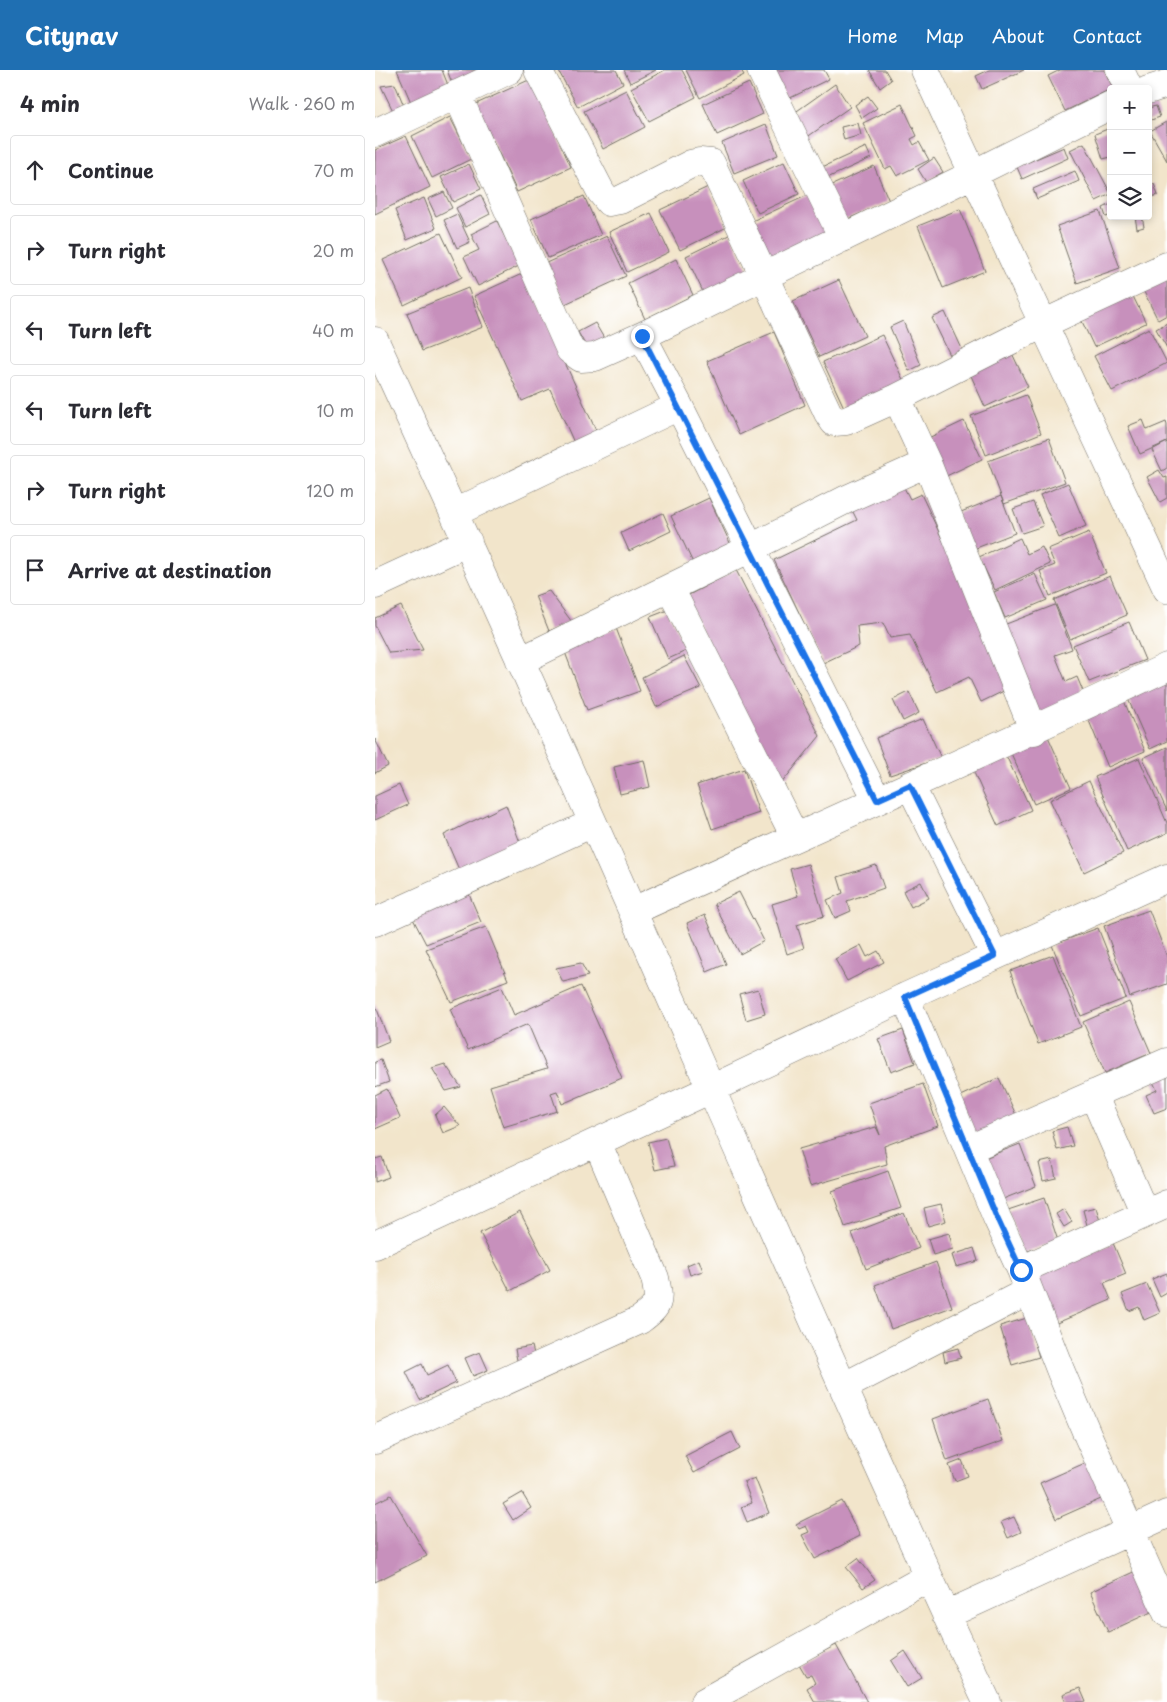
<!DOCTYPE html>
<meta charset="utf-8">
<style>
:root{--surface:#fff;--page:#f7f7f7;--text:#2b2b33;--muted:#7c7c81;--line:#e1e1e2;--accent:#1f6fb2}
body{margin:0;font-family:"Playpen Sans",sans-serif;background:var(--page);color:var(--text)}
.controls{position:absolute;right:15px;top:15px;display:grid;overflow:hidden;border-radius:5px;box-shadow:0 2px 8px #0003}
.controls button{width:45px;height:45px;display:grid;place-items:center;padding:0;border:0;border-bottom:1px solid var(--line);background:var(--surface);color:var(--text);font:25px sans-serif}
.stop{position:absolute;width:15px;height:15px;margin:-11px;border:4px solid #1a73e8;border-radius:50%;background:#fff}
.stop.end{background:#1a73e8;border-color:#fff;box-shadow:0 1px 5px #0008}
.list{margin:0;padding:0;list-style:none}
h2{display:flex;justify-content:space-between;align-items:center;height:65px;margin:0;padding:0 20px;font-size:21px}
h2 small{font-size:16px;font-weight:400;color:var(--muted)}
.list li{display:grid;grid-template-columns:32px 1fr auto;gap:15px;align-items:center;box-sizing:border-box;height:70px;margin:0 10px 10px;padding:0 10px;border:1px solid var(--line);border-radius:5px}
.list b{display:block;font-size:19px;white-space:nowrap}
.list em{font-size:16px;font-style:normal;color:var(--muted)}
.icon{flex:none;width:28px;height:28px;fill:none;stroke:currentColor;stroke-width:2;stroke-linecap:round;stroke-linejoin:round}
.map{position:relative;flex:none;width:792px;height:1632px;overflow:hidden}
header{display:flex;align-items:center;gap:30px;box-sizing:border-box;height:70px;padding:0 25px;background:var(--accent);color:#fff}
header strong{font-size:24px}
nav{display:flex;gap:28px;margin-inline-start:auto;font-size:18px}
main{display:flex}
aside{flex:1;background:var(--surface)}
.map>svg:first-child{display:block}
.building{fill:#c790bc}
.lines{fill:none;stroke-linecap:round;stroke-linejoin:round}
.minor-casing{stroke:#716c63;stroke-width:29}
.minor{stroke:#fff;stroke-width:28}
.route{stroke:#1a73e8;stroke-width:6}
</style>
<header>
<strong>Citynav</strong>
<nav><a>Home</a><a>Map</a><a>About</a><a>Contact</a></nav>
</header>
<main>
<aside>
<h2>4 min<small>Walk · 260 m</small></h2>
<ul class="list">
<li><svg class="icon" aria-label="ahead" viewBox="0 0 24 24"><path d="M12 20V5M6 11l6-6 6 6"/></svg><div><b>Continue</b></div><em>70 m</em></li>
<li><svg class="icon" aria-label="right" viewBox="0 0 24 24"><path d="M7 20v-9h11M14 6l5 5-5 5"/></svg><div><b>Turn right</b></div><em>20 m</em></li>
<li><svg class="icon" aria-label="left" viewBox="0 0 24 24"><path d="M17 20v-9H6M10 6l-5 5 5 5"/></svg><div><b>Turn left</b></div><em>40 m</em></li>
<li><svg class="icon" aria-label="left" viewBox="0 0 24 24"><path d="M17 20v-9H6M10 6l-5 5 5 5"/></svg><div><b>Turn left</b></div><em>10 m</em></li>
<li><svg class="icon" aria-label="right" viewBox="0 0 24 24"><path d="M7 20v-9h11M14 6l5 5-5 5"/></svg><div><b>Turn right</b></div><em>120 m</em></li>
<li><svg class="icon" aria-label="arrive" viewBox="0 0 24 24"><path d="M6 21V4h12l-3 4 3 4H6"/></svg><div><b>Arrive at destination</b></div></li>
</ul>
</aside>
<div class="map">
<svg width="792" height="1632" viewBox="0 0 792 1632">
<rect width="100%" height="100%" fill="#fff"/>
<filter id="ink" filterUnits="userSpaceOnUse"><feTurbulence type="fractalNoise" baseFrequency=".02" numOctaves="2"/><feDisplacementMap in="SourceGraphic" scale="10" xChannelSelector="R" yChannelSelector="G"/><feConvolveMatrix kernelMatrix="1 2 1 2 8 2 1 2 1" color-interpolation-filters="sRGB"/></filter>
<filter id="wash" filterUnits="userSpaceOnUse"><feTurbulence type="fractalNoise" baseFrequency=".0096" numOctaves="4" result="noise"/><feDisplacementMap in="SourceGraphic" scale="20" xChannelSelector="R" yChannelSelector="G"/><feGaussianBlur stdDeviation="1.12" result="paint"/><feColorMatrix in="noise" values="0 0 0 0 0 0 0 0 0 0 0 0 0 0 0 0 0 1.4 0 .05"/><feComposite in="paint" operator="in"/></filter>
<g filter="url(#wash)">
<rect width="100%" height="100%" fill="#f2e5cb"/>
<g id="blocks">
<path class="building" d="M22 0H67L75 20 38 37Z
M72 0H114L79 18Z
M183 0H241L248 13 203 37Z
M249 0H281L255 13Z
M290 0H307L321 27 274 51 256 18Z
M311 0H366L369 5 325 28Z
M396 0H449L454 9 411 30Z
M494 0H510L516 10 505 18Z
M614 0H649L607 19 601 6Z
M685 0H729L738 18 690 41 673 6Z
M156 9 196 97 142 122 101 34Z
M374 13 388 44 342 65 328 34Z
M20 14 29 36 19 43 6 16Z
M460 14 475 37 428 70 412 48Z
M251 20 270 57 228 79 209 41Z
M493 26 502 38 487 48 480 35Z
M527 34 542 66 536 69 539 75 544 72 554 90 522 106 516 96 510 99 488 53Z
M781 36 785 47 773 51V38Z
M75 47 96 89 57 108 37 66Z
M791 52 792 53V91L775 61Z
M483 53 486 65 469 70 466 57Z
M391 54 403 85 359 103 347 73Z
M735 58 736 87 728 89 720 64Z
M31 66 55 117 0 144V80Z
M709 73 736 124 721 131 695 80Z
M491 77 496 88 450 109 445 98Z
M689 77 693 88 647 109 642 97Z
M559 88 568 102 551 112 543 99Z
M409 92 424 124 383 143 368 111Z
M94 94 106 119 78 132 66 107Z
M499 96 514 131 468 151 453 117Z
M700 101 704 111 662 129 658 119Z
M779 114 783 125 773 128V116Z
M333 117 352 157 305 180 285 140Z
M69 122 77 138 61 146 53 129Z
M106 125 115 144 90 157 81 138Z
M433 125 451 163 394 190 377 151Z
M209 126 226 165 173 188 156 149Z
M49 128 61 158 32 170 20 140Z
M736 134V145L731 147 728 138Z
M585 139 610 201 568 218 543 156Z
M725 141 745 198 702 213 682 156Z
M276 143 294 182 252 202 234 162Z
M82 144 95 172 82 178 69 150Z
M760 146H767L769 157 762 159Z
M122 151 144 196 103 216 89 187 104 180 96 164Z
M66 163 87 207 29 235 8 190Z
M356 164 374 202 329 224 311 186Z
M232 166 251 206 190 234 171 193Z
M301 189 318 225 270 249 253 213Z
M149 203 223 365 200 375 175 319 147 331 99 226Z
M792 205V245L783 250 767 218Z
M464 210 490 266 444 287 418 231Z
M93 218 108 257 47 281 32 243Z
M755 220 771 253 719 277 704 245Z
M570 242 588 281 576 287 557 248Z
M528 251 546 295 534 301 515 257Z
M220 253 230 270 213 280 203 262Z
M792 253V278L781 259Z
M774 258 792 293 737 321 719 286Z
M399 262 430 335 364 365 332 291Z
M507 265 531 316 472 344 448 292Z
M635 279 653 317 610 337 593 299Z
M651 325 666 363 611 385 596 346Z
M768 350 772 360 791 352 792 355V372L765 384 753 356Z
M589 351 607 389 565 409 547 371Z
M674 368 690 412 629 434 613 391Z
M792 372V398L787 401 777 380Z
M784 400 789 408 792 407V428L785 432 772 407Z
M525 410 535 429 546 424 637 617 606 632 594 607 562 622 535 565 515 568 508 553 482 556 484 576 448 593 399 490 482 450 474 434Z
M693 413 711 456 684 468 665 425Z
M626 426 640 463 596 480 581 444Z
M334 428 356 475 318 493 296 446Z
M658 432 668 456 647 463 638 439Z
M288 443 296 461 254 481 246 463Z
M714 462 731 503 675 526 665 501 680 495 673 479Z
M645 468 652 484 667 477 675 494 620 520 604 487Z
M361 500 445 666 405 715 310 527Z
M660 504 672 530 630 548 619 522Z
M735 506 752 545 695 569 679 530Z
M174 521 197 552 174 561 160 526Z
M680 535 697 579 680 585 691 612 702 607 710 626 662 646 626 556Z
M26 536 48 580 14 583 0 556V548Z
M293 540 311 581 293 589 275 547Z
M754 552 770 590 714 612 698 575Z
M241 558 265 621 212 640 188 577Z
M309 586 326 618 281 637 267 607Z
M792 603V671L775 679 750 622Z
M534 622 544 643 528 651 518 630Z
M747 626 770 681 733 697 710 641Z
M548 649 566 688 515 705 501 668Z
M671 662 696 718 659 734 634 679Z
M0 669 13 696 0 703Z
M792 677V741L768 688Z
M629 681 656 740 623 756 596 696Z
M764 688 792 753V763L752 781 720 707Z
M269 690 275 717 245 724 239 697Z
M369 699 384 743 337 759 322 715Z
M714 711 748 783 709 802 675 730Z
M24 715 33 735 0 750V726Z
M131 735 146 775 85 802 69 765Z
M433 794 449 846 422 855 429 878 412 884 397 834 423 826 415 799Z
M501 795 509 818 472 831 476 841 460 848 452 830 468 823 463 807Z
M546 812 554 828 536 837 528 821Z
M90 815 106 852 51 874 34 841Z
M364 822 389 871 365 884 339 834Z
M774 840 792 887V914L755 927 729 856Z
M330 845 351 894 332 902 312 853Z
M111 857 133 910 76 932 51 879Z
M723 858 751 928 706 946 677 875Z
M486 875 492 887 503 881 509 892 472 911 460 889Z
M678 885 706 957 663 974 635 901Z
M206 893 213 906 188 912 181 898Z
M206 916 247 1008 187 1034 182 1021 176 1023 182 1041 128 1057 115 1016 172 999 153 954 93 980 75 939 127 917 139 945Z
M383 919 390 944 371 950 364 924Z
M754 932 776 983 730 1003 708 952Z
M0 934 14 971 0 977Z
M528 960 540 993 516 1002 503 969Z
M6 990 14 1012 0 1017V992Z
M70 994 86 1017 71 1021 57 998Z
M792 1006V1038L779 1043 771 1025 782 1020 778 1012Z
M624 1008 642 1047 601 1066 583 1027Z
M548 1014 563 1056 509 1076 512 1094 435 1116 424 1079 501 1057 505 1065 494 1033Z
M12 1019 25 1048 0 1059V1025Z
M69 1037 85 1056 68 1063 60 1045Z
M692 1057 698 1076 682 1080 677 1061Z
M291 1068 299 1096 280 1100 273 1072Z
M645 1074 661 1116 623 1131 607 1089Z
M7 1087 14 1107 0 1112V1089Z
M677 1090 681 1108 668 1111 664 1093Z
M513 1101 526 1138 470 1157 457 1121Z
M669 1128 683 1171 647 1183 633 1140Z
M566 1134 571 1151 553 1156 549 1138Z
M721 1137 726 1155 713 1159 708 1140Z
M689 1139 697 1152 689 1157 681 1144Z
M145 1142 175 1200 135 1221 105 1163Z
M529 1143 544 1178 491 1199 477 1163Z
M574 1163 578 1179 558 1185 553 1169Z
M738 1173 751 1204 729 1213 736 1230 677 1255 657 1207Z
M599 1178 603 1191 581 1197 577 1185Z
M324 1190 328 1201 315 1205 312 1195Z
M561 1192 577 1237 516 1259 500 1215Z
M792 1203V1223L785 1227 777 1209Z
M772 1214 785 1243 769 1250 764 1237 754 1241 747 1224Z
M652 1248 664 1287 637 1295 625 1256Z
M157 1276 161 1292 143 1296 140 1279Z
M583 1278 586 1288 570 1292 568 1282Z
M105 1282 113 1300 98 1306 90 1288Z
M47 1294 52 1305 73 1295 81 1313 45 1330 31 1302Z
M613 1329 628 1371 572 1391 558 1349Z
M357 1362 365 1379 319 1403 310 1386Z
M719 1389 735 1425 681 1449 665 1413Z
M587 1390 593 1406 580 1411 574 1395Z
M380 1408 394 1443 372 1452 366 1437 377 1433 369 1412Z
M147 1423 156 1438 138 1450 128 1434Z
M16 1425 52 1486 0 1512V1433Z
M467 1431 485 1466 440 1489 427 1465 434 1462 431 1456 424 1459 421 1454Z
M639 1447 646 1462 633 1468 626 1452Z
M483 1488 500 1510 488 1518 471 1497Z
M767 1498 785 1538 733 1562 715 1522Z
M461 1575 492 1632H440L432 1618 440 1613 436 1605 431 1606 424 1594Z
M530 1581 547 1608 532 1617 516 1591Z
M705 1618 711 1632H691L688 1624Z"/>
</g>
</g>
<g filter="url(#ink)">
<use href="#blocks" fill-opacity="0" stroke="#716c63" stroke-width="1"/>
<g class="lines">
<defs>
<path id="minor" d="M163 0 226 122 234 132 245 130 316 94 325 92 336 93 453 343 459 352 471 351 522 328 668 254 792 196
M386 0 468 168
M550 0 792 519
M745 0 754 19
M773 20 792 14
M82 24 195 280 206 288 220 287 267 266 598 104 736 35
M0 63 134 0
M267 266 304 336 502 730
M0 271C112 514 221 758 329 1003 422 1213 514 1424 612 1632
M522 328 552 393 659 661
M79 443 304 336
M0 515 93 472
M295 518 420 767
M145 591 376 478 472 429 552 393
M535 715 620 886
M258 841C436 760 615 681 792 597
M0 852 218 753
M530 927 622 1148 646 1200 686 1302 713 1366 792 1543
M718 1024 770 1144
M594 1079 792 992
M0 1175 336 1019 530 927 792 808
M646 1200 792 1134
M468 1317 654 1221
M0 1370 265 1250C285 1235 285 1232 280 1208L222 1072
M571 1545 792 1444
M329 1632 553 1507"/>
</defs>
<use href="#minor" class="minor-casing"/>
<use href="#minor" class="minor"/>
</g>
</g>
<g class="lines" filter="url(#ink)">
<path class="route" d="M267 266 502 730 535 715 620 886 530 927 622 1148 646 1200"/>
</g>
</svg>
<div class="controls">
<button>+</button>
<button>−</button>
<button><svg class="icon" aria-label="layers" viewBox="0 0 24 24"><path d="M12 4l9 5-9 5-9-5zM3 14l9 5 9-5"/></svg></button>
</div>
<div class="stop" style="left:646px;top:1200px"></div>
<div class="stop end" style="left:267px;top:266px"></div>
</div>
</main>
